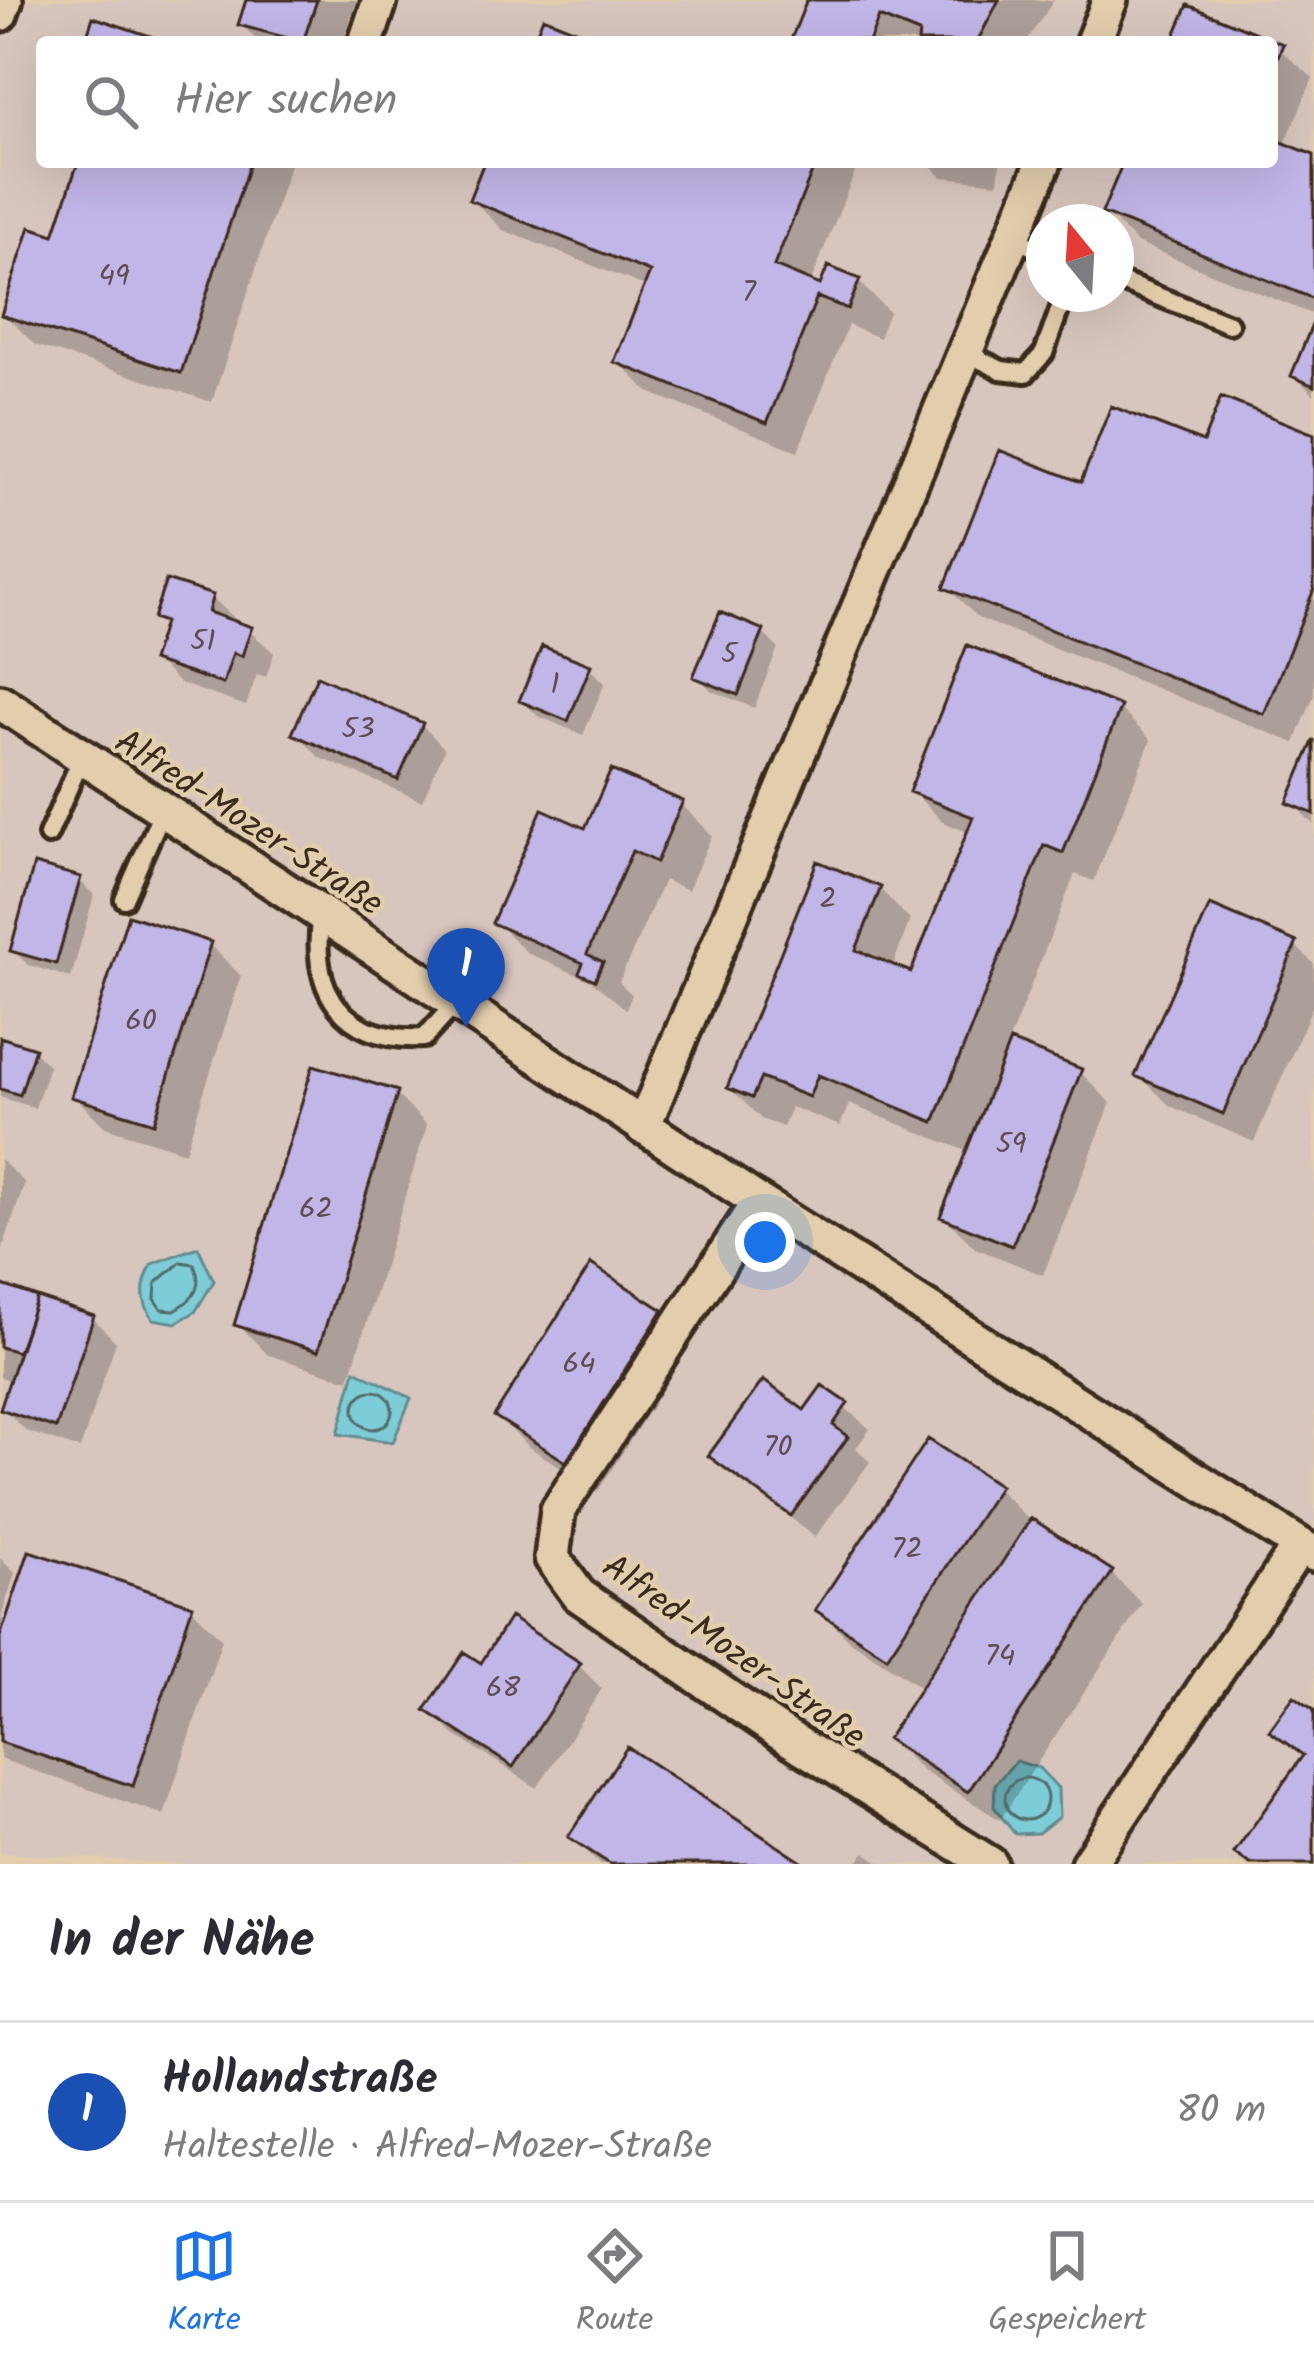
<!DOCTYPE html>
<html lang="de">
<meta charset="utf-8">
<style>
:root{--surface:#fff;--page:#f2f2f3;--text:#2b2b33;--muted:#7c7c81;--line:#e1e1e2;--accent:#1a73e8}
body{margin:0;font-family:Kalam,sans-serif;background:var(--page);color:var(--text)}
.compass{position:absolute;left:1026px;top:204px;width:108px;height:108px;border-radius:50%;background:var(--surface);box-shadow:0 12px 48px #0002;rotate:342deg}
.you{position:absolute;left:765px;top:1242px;width:42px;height:42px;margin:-30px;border:9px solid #fff;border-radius:50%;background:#1a73e8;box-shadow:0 0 0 18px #1a73e833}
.badge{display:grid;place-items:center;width:78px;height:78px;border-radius:50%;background:var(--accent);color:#fff;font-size:39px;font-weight:700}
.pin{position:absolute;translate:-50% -99px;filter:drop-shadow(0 3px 6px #0008)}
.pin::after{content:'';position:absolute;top:63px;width:42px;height:36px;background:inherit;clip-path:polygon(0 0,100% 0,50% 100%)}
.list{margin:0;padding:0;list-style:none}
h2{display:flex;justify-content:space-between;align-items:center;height:156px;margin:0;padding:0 48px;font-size:51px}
h2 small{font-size:39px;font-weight:400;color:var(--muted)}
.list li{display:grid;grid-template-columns:78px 1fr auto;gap:36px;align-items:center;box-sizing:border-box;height:180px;padding:0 48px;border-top:3px solid var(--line)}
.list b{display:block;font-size:45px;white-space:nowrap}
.list p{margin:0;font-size:39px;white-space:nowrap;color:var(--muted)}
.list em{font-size:39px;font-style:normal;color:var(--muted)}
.icon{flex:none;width:66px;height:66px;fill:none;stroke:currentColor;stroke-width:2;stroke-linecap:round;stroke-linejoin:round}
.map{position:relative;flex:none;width:1314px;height:1864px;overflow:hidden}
.search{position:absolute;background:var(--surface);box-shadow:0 12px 48px #0002;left:36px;right:36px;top:36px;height:132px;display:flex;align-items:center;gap:30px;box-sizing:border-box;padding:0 42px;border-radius:12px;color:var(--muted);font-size:45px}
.sheet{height:336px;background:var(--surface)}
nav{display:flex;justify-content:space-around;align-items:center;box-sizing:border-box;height:168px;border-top:3px solid var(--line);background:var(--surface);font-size:33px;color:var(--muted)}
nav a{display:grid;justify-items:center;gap:6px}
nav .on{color:var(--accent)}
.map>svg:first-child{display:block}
.built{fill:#d8c6be;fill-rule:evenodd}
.water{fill:#7dcdd8;stroke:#638c8e;stroke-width:3}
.shadow{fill:#0003}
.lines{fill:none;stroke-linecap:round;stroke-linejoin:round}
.shore{stroke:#556b68;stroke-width:3}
.building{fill:#c2b5e7;stroke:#3b2a1e;stroke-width:3}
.service-casing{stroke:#3b2a1e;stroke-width:26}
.minor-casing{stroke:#3b2a1e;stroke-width:42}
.service{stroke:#e2cdac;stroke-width:16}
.minor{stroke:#e2cdac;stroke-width:33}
.labels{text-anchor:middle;stroke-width:9;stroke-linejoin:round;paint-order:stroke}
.number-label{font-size:30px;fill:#5d4d50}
.street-label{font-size:36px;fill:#3b2a1e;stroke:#e2cdac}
</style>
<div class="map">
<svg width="1314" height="1864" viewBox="0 0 1314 1864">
<rect width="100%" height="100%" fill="#e2cdac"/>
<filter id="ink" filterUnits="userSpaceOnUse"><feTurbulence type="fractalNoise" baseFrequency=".00833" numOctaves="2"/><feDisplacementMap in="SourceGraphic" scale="24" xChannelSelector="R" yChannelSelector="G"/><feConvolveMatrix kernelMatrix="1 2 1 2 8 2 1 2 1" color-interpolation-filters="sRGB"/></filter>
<g filter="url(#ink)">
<path class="built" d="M0 0H1314V1864H185L0 1853ZM42 42H1272V162H42ZM1044 222H1116V294H1044Z"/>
<path class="water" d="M198 1247 214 1281 195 1312 176 1323 153 1319C140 1299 141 1286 152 1264Z
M355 1370 411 1398 393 1442 338 1434Z
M1016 1761 1039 1768 1058 1788 1059 1817 1038 1833 1015 1834 994 1807 995 1784Z"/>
<path class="shadow" d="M249 0H357L343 42H259L241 24Z
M810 0H1054L1026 42H793Z
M1272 43 1313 78 1284 146 1314 159V315L1137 243 1106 212 1126 162H1272Z
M81 162H291L212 402 35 345 4 314 56 239Z
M487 162H859L810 284 822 289 858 281 889 312 879 338 848 325 798 451 648 392 618 361 647 287 503 230 472 199Z
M927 162H1000L998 183 942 177Z
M1314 328V395L1295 376Z
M1314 437V695L1295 743 978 618 947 587 1082 486 1205 446Z
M212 598 274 653 266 677 257 674 246 706 179 683 155 660 166 627 156 617Z
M763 633 778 648 754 708 712 691 697 676Z
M589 668 605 683 583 735 538 716 522 701Z
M1120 709 1151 740 1094 881 1075 874 1008 1043 1080 1072 1111 1103 1043 1275 975 1248 944 1217 969 1152 849 1104 840 1126 791 1107 783 1127 761 1119 730 1088 880 889 910 920 892 968 913 976 970 833 943 822 912 791Z
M422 725 445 749 422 801 319 757 296 733Z
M1314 747V825L1291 802Z
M681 804 712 835 688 890 664 880 619 982 632 995 626 1009 591 981 527 953 496 922 587 832Z
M79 880 94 895 71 978 28 965 13 950Z
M210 945 241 976 185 1152 105 1127 74 1096Z
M1295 945 1314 964V1003L1254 1142 1170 1106 1139 1075Z
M0 1040 33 1050 49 1066 35 1108 0 1097Z
M396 1094 427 1125 349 1380 268 1355 238 1324Z
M0 1159 25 1183 0 1256Z
M0 1288 93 1318 116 1342 80 1449 26 1431 3 1408 12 1381 0 1377Z
M661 1312 692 1343 598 1491 529 1447 498 1416Z
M823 1389 870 1429 856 1448 870 1462 815 1537 712 1456 805 1414Z
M998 1489 1031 1522 1111 1573 1142 1604 1000 1820 921 1770 891 1739 923 1689 849 1640 819 1609Z
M0 1558 15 1573 1 1618 8 1623 191 1608 222 1639 164 1815 0 1759Z
M579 1666 602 1689 537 1788 452 1733 429 1710Z
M572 1837 799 1864H600Z
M865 1852 883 1864H857Z"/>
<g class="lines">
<path class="shore" d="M181 1262 194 1264C203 1286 196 1298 175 1310L162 1309 155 1299 156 1283Z
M354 1410a19 19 0 1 1 38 0a19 19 0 1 1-38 0Z
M1005 1799a21 21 0 1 1 42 0a21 21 0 1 1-42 0Z"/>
</g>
<path class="building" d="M246 0H317L303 42 238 25Z
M807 0H999L977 42H918L919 33 879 17 869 42H790Z
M1188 5 1283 44 1272 72V42H1172Z
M93 17 168 42H85Z
M543 17 605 42H533Z
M1272 138 1314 155V299L1102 213 1123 162H1272Z
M78 162H250L181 373 1 315 30 227 54 235Z
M484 162H816L774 266 820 285 828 266 860 279 848 309 817 297 767 423 614 362 650 272 469 200Z
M1314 320V386L1291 376Z
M1221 397 1314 434V589L1264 714 944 588 999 450 1081 482 1111 406 1203 442Z
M166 580 213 595 208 612 252 627 242 656 233 653 223 684 152 661 164 622 153 618Z
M720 612 764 630 738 695 693 677Z
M967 645 1121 706 1063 853 1044 845 934 1122 818 1075 809 1097 761 1078 752 1098 727 1088 817 861 881 887 856 950 911 972 973 817 909 792Z
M542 646 591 665 568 721 519 701Z
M317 676 423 723 398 780 292 734Z
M1314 739V814L1287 803Z
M611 770 683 801 656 862 632 851 587 954 603 962 595 980 579 973 583 963 492 923 542 809 585 828Z
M34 864 81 877 56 964 10 951Z
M1210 905 1297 942 1223 1114 1135 1076Z
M128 915 211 942 154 1123 71 1097Z
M0 1037 35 1048 20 1095 0 1089Z
M1010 1041 1082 1069 1012 1246 940 1217Z
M313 1065 398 1091 318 1351 234 1325Z
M591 1264 663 1310 566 1462 494 1416Z
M0 1284 37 1297 18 1352 0 1347Z
M37 1297 94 1316 56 1428 0 1409Z
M763 1380 804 1410 822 1385 848 1403 833 1425 848 1437 791 1516 708 1456Z
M928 1439 1000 1486 887 1657 815 1610Z
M1031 1518 1113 1571 968 1792 887 1739Z
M29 1551 193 1605 133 1786 0 1742V1637Z
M510 1617 581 1663 513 1767 425 1710 464 1652 481 1663Z
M1294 1696 1314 1710V1864H1250L1234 1853 1303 1755 1269 1731Z
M627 1747 805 1864H610L568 1837Z"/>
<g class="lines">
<defs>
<path id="service" d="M1013 239 1044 251
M1116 280 1229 324
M967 353 1001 370 1026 373 1044 353 1065 294
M48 835 82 757
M124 899 163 810
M321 915C309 991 342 1042 424 1038L456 1003"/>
<path id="minor" d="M0 14 5 0
M366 42 380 0
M1093 42 1110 0
M0 702 759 1202 1314 1554
M643 1127 1044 162
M759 1202 558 1510 552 1558 579 1595 776 1730 990 1864
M1088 1864 1300 1545"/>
</defs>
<use href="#service" class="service-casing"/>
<use href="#minor" class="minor-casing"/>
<use href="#service" class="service"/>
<use href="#minor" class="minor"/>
</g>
</g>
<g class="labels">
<g class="number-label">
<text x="114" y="285">49</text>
<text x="749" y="301">7</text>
<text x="203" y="650">51</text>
<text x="729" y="663">5</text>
<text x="555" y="693">1</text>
<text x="358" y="738">53</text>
<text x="828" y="908">2</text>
<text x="141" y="1030">60</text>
<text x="1011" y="1153">59</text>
<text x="316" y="1218">62</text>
<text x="579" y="1373">64</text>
<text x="778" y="1456">70</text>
<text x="907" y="1558">72</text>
<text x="1000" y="1665">74</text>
<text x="503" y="1697">68</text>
</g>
<g class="street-label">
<text transform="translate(250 821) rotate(33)" y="13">Alfred-Mozer-Straße</text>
<text transform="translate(735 1650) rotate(35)" y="13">Alfred-Mozer-Straße</text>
</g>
</g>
</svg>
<svg class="compass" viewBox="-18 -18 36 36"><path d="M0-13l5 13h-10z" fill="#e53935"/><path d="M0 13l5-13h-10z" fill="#7c7c81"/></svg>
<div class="you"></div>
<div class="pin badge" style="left:466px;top:1027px;background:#1a4fb4">1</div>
<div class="search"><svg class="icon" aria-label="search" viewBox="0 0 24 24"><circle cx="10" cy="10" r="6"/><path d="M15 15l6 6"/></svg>Hier suchen</div>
</div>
<section class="sheet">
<h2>In der Nähe<small></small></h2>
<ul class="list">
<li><span class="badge" style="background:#1a4fb4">1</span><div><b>Hollandstraße</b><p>Haltestelle · Alfred-Mozer-Straße</p></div><em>80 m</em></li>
</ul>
</section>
<nav>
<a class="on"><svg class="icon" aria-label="map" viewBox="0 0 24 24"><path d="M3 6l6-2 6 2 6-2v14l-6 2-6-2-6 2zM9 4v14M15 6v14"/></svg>Karte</a>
<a><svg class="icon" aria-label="directions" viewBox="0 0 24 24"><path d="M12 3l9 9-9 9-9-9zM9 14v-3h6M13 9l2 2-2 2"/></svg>Route</a>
<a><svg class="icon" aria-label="saved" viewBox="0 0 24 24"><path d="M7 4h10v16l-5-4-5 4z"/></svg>Gespeichert</a>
</nav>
